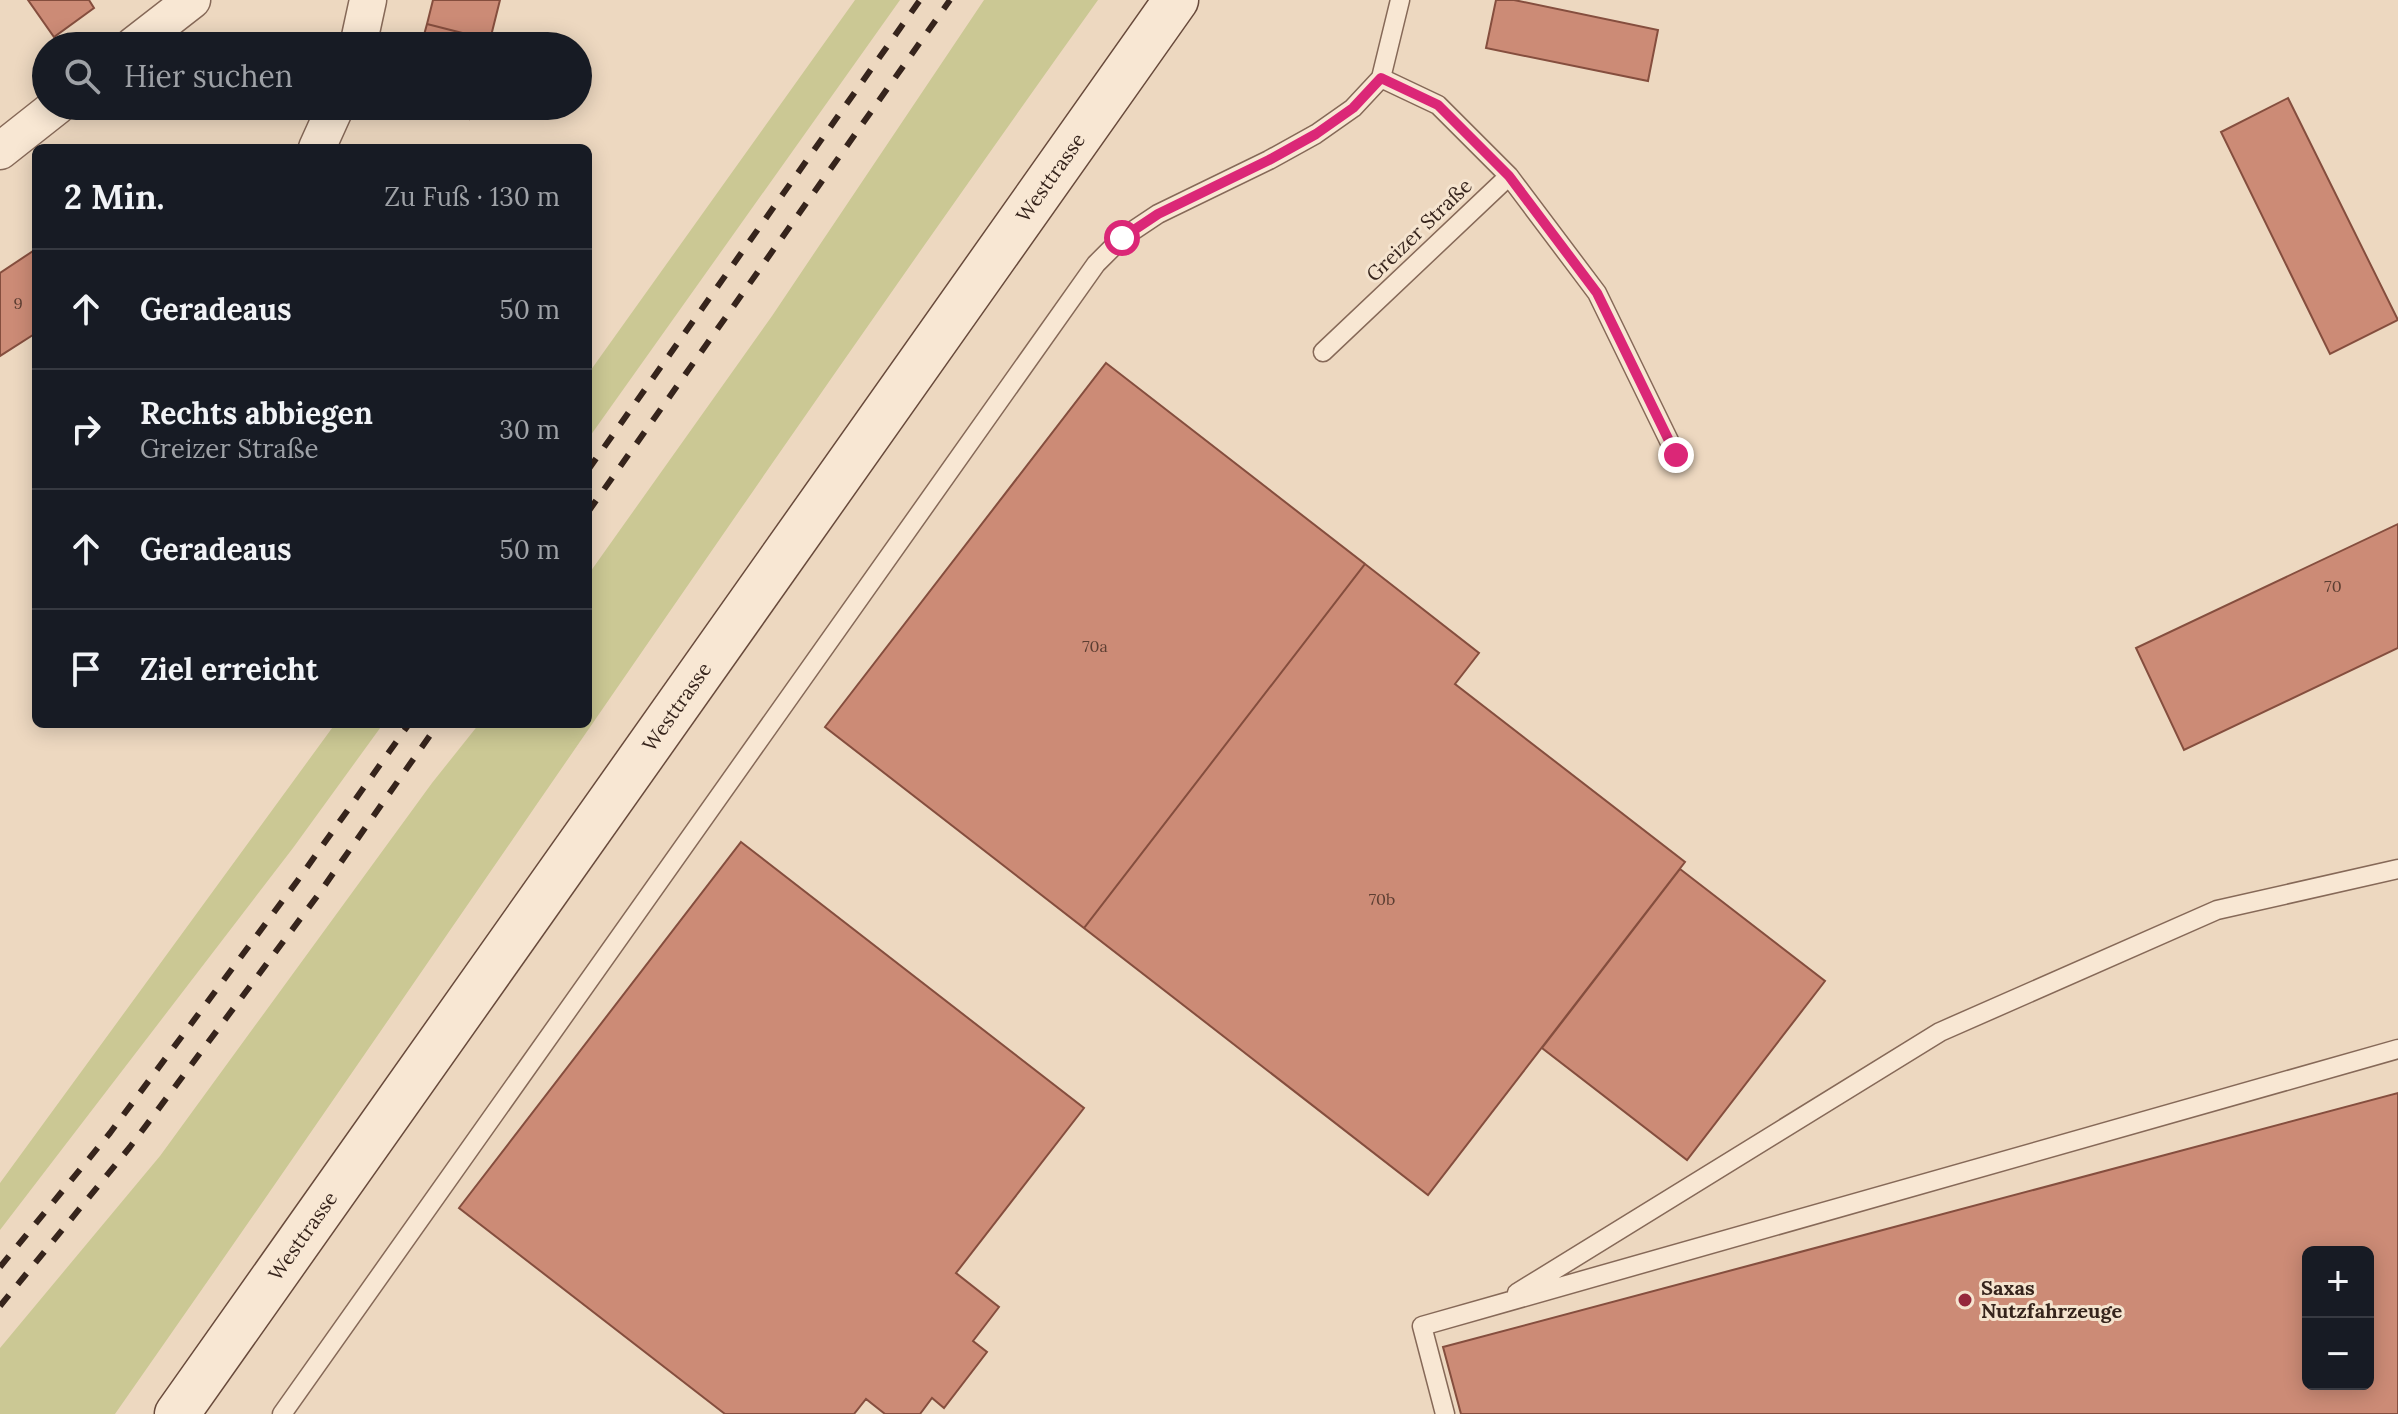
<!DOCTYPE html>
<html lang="de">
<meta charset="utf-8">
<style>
:root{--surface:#171b24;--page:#20242c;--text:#f1f3f6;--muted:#9ea1a6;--line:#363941}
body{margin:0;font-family:Lora,serif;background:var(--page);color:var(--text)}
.controls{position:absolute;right:24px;bottom:24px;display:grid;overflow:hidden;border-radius:12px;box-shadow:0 4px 20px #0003}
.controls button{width:72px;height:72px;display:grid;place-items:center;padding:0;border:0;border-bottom:2px solid var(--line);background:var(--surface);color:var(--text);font:40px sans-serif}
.stop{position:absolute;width:24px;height:24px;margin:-18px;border:6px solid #db2777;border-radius:50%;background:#fff}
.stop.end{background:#db2777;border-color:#fff;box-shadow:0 2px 8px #0008}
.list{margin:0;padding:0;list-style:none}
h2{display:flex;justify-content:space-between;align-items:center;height:104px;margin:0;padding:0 32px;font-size:34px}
h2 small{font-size:26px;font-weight:400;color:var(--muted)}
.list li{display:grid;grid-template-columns:52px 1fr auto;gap:24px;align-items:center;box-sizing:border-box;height:120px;padding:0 32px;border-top:2px solid var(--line)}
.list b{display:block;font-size:30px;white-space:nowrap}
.list p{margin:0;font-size:26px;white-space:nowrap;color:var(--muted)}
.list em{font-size:26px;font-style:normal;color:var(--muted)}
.icon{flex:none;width:44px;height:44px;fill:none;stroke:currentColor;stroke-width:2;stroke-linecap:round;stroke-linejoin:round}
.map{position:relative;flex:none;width:2398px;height:1414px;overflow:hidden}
.search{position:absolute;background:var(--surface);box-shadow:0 4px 20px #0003;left:32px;top:32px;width:560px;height:88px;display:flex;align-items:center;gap:20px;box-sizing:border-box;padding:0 28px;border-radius:44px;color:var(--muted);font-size:30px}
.panel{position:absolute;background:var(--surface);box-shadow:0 4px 20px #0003;left:32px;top:144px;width:560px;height:584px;border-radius:12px}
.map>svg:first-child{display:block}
.green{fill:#cbc894}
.building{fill:#cc8b76;stroke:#854e3e;stroke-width:2;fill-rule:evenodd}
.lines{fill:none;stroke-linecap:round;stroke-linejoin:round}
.lane-casing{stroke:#866958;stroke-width:21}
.street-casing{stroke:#866958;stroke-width:39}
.secondary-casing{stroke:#684a3b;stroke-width:47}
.lane{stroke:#f8e7d3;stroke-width:18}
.street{stroke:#f8e7d3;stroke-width:36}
.secondary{stroke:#f8e7d3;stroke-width:44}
.rail{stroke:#36241c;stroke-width:6;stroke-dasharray:14 14;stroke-linecap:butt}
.route{stroke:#db2777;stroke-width:10}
.poi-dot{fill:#95283c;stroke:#f5e4cf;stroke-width:3}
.labels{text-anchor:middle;stroke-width:6;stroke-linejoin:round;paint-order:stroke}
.number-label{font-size:16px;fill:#5c3e32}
.street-label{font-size:20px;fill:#36241c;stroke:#f5e4cf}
.poi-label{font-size:20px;font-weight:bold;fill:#36241c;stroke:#f5e4cf;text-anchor:start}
</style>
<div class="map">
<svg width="2398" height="1414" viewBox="0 0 2398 1414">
<rect width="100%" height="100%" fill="#edd8c0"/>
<path class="green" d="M855 0H900L588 439V374Z
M984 0H1098C764 467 444 944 115 1414H0V1348L160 1156 432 783 479 724H588V575L772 316Z
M335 724H383L293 848 0 1230V1183Z"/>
<path class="building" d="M28 0H89L94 8 54 37Z
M433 0H500L490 40 427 24Z
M1496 0H1514L1658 30 1648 81 1486 48Z
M427 24 490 40 488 46H421Z
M2288 98 2398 320 2330 354 2221 132Z
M421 106H472L469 119Z
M36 249V333L0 356V273Z
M1106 363 1365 564 1084 928 825 727Z
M2398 524V648L2184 750 2136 648Z
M1365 564 1479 653 1455 684 1685 862 1428 1195 1084 928Z
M741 842 1084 1108 956 1273 999 1307 973 1341 987 1352 944 1408 932 1398 920 1414H885L866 1399 854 1414H725L459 1208Z
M1680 869 1825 981 1687 1160 1542 1048Z
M2398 1093V1414H1461L1443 1347ZM2308 1252H2368V1384H2308Z"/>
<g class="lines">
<defs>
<path id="lane" d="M1509 176 1597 293 1676 455
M1323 352 1509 176 1438 105 1381 78
M1517 1293 1940 1032 2217 910 2398 869
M282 1414 1096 264 1122 238 1158 214 1269 160 1316 134 1353 108 1381 78 1400 0
M1445 1414 1422 1326 2398 1049"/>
<path id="street" d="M133 46 192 0
M358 46 368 0
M317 148 336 106
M0 151 57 106"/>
<g id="secondary">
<path id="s1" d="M177 1414 1176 0"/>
</g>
</defs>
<use href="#lane" class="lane-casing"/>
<use href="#street" class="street-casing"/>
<use href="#secondary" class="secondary-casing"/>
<use href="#lane" class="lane"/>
<use href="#street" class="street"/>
<use href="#secondary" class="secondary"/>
<path class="rail" d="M588 470 920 0
M588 512 950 0
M0 1267 110 1133 298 880 409 724
M0 1306 130 1147 318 895 438 724"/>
</g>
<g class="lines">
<path class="route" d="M1122 238 1158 214 1269 160 1316 134 1353 108 1381 78 1438 105 1509 176 1597 293 1676 455"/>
</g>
<circle class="poi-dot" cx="1965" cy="1300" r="8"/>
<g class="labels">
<g class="number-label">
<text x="18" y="309">9</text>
<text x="2333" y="592">70</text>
<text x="1095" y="652">70a</text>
<text x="1382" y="905">70b</text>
</g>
<g class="street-label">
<text dy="7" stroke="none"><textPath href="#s1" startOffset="1514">Westtrasse</textPath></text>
<text transform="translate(1419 230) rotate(-44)" y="7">Greizer Straße</text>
<text dy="7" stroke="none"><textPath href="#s1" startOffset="866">Westtrasse</textPath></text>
<text dy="7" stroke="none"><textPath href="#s1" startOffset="218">Westtrasse</textPath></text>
</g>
<g class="poi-label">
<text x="1981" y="1295">Saxas<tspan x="1981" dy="23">Nutzfahrzeuge</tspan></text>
</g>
</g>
</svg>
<div class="controls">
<button>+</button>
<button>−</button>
</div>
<div class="stop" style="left:1122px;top:238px"></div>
<div class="stop end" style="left:1676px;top:455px"></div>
<div class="search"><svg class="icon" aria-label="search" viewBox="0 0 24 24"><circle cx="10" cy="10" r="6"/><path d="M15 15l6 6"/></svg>Hier suchen</div>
<section class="panel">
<h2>2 Min.<small>Zu Fuß · 130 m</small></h2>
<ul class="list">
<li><svg class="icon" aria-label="ahead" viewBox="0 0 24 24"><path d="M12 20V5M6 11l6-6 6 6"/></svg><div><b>Geradeaus</b></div><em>50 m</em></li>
<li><svg class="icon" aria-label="right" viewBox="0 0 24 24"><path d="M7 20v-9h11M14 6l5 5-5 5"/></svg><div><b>Rechts abbiegen</b><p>Greizer Straße</p></div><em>30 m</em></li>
<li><svg class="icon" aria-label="ahead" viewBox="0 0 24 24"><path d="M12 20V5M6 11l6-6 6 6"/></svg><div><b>Geradeaus</b></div><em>50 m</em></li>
<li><svg class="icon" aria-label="arrive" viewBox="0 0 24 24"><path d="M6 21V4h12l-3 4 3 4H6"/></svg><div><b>Ziel erreicht</b></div></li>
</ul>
</section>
</div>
